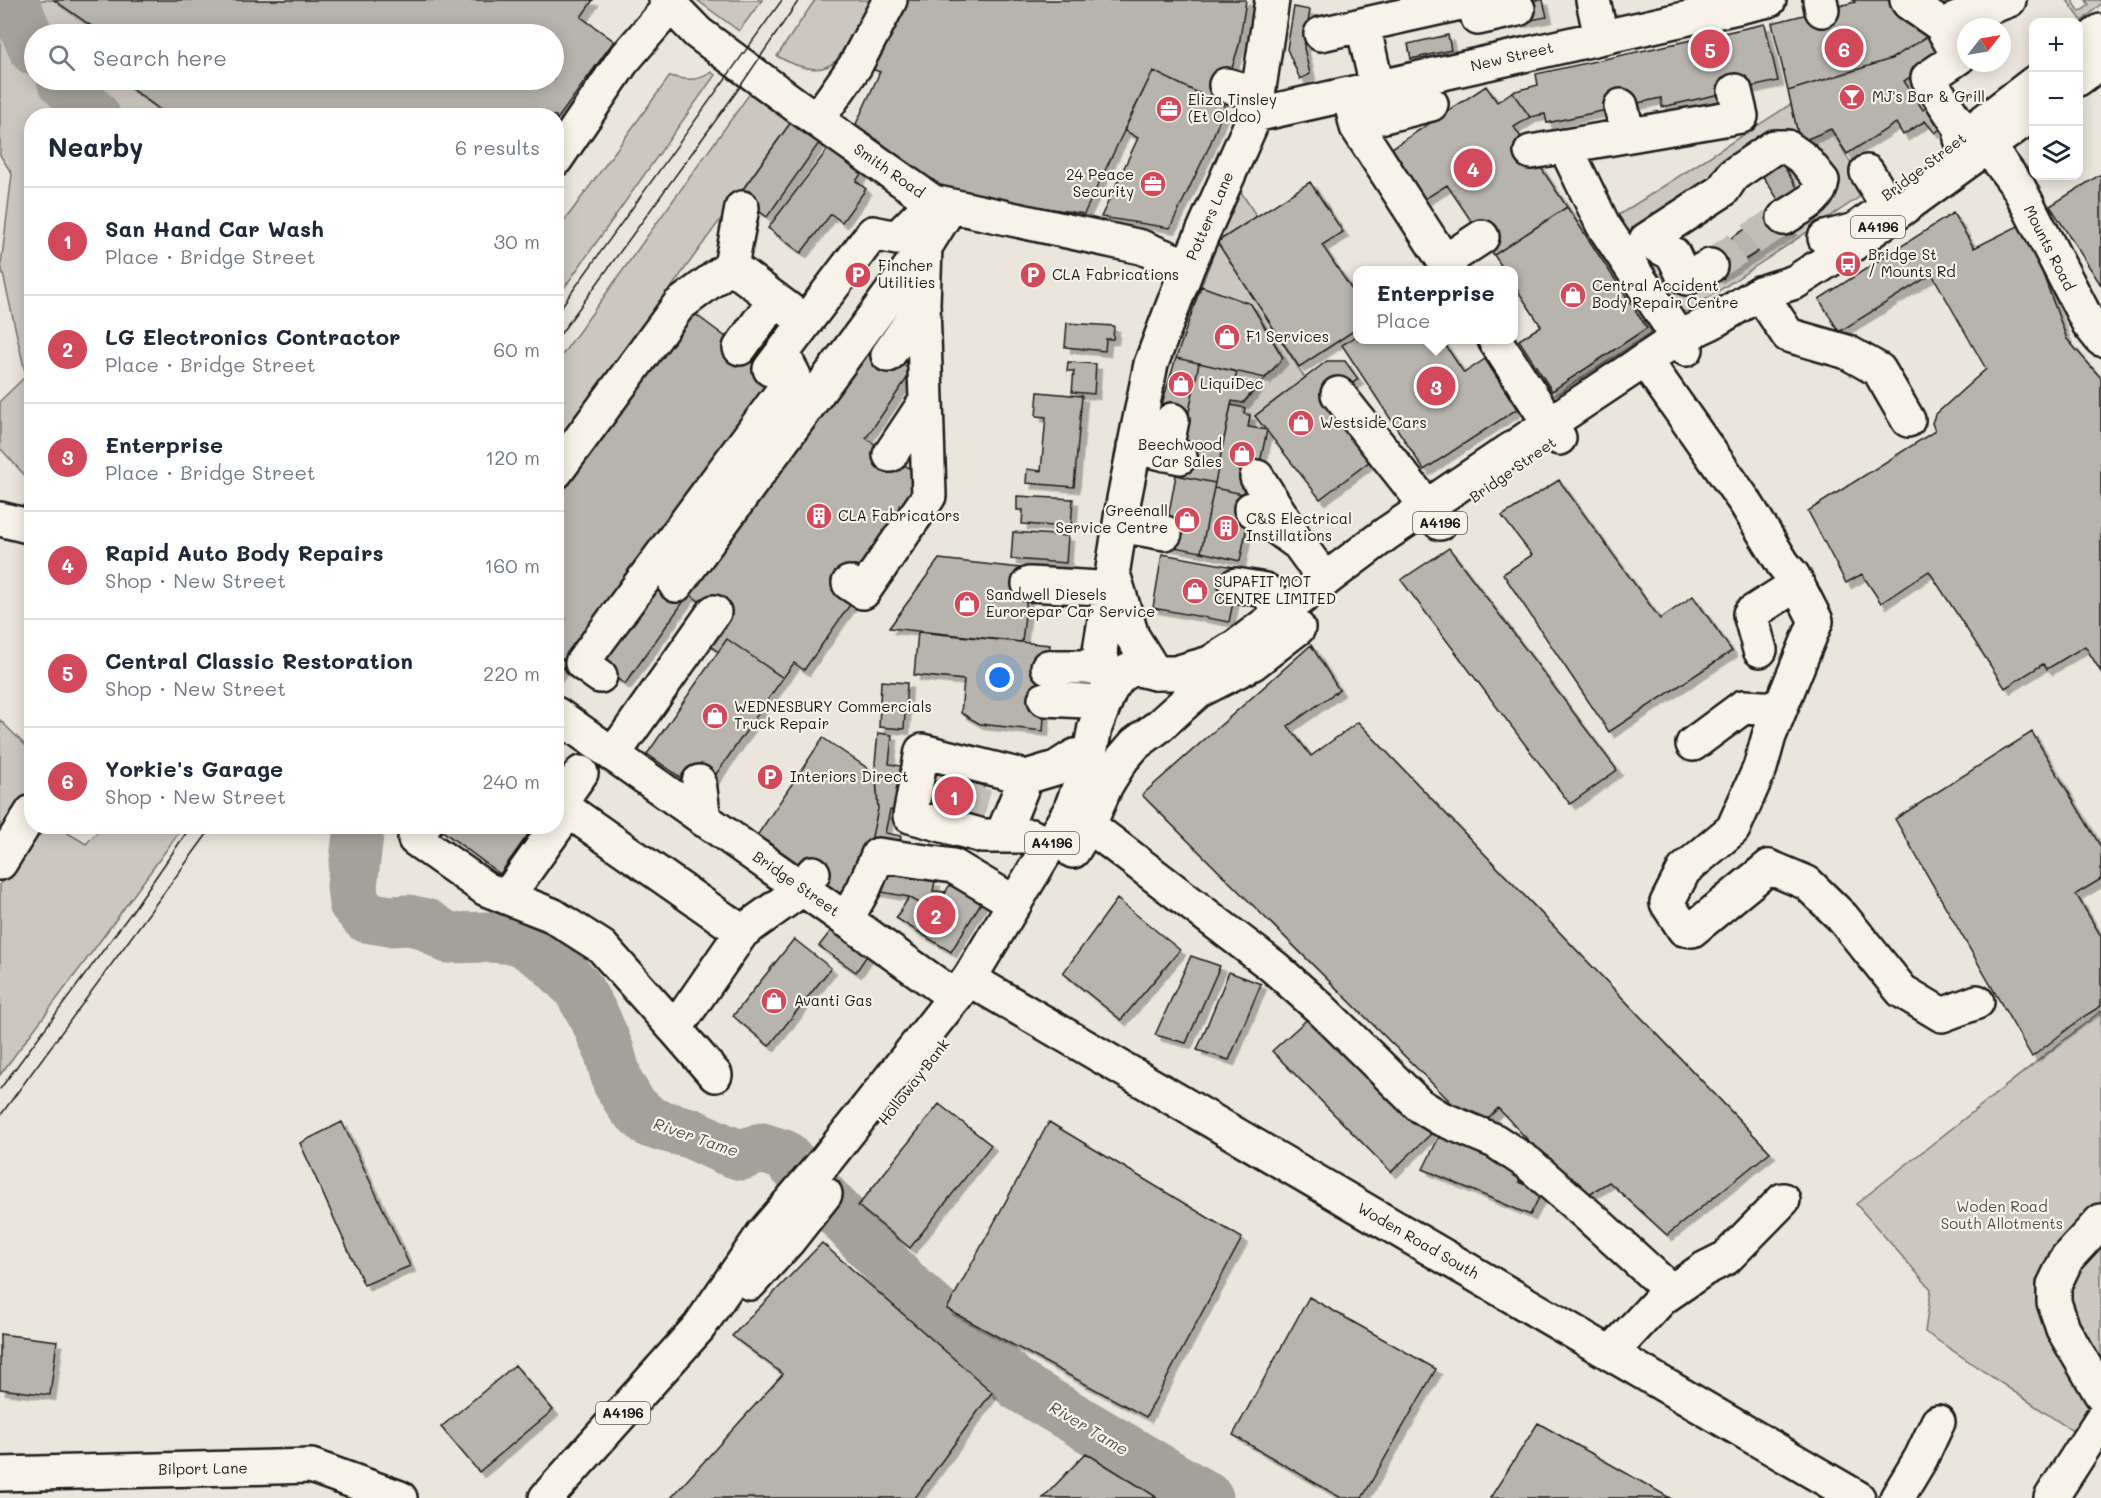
<!DOCTYPE html>
<meta charset="utf-8">
<style>
:root{--surface:#fff;--page:#f2f2f3;--text:#1f2937;--muted:#747a83;--line:#e0e1e3;--accent:#d1495b}
body{margin:0;font-family:Mali,sans-serif;background:var(--page);color:var(--text)}
.controls{position:absolute;right:18px;top:18px;display:grid;overflow:hidden;border-radius:12px;box-shadow:0 3px 15px #0003}
.controls button{width:54px;height:54px;display:grid;place-items:center;padding:0;border:0;border-bottom:2px solid var(--line);background:var(--surface);color:var(--text);font:30px sans-serif}
.compass{position:absolute;left:1957px;top:18px;width:54px;height:54px;border-radius:50%;background:var(--surface);box-shadow:0 3px 15px #0003;rotate:59deg}
.you{position:absolute;left:1000px;top:678px;width:21px;height:21px;margin:-15px;border:4px solid #fff;border-radius:50%;background:#1a73e8;box-shadow:0 0 0 9px #1a73e833}
.badge{display:grid;place-items:center;width:39px;height:39px;border-radius:50%;background:var(--accent);color:#fff;font-size:20px;font-weight:700}
.pin{position:absolute;translate:-50% -50%;border:3px solid #fff;box-shadow:0 2px 6px #0006}
.popup{position:absolute;left:1353px;top:266px;width:165px;height:78px;box-sizing:border-box;display:grid;place-content:center;border-radius:12px;background:var(--surface);filter:drop-shadow(0 2px 4px #0005);font-size:20px;white-space:nowrap;color:var(--muted)}
.popup b{font-size:22px;color:var(--text)}
.popup::after{content:'';position:absolute;left:50%;top:100%;margin-left:-12px;border:12px solid transparent;border-top-color:var(--surface)}
.list{margin:0;padding:0;list-style:none}
h2{display:flex;justify-content:space-between;align-items:center;height:78px;margin:0;padding:0 24px;font-size:26px}
h2 small{font-size:20px;font-weight:400;color:var(--muted)}
.list li{display:grid;grid-template-columns:39px 1fr auto;gap:18px;align-items:center;box-sizing:border-box;height:108px;padding:0 24px;border-top:2px solid var(--line)}
.list b{display:block;font-size:22px;white-space:nowrap}
.list p{margin:0;font-size:20px;white-space:nowrap;color:var(--muted)}
.list em{font-size:20px;font-style:normal;color:var(--muted)}
.icon{flex:none;width:33px;height:33px;fill:none;stroke:currentColor;stroke-width:2;stroke-linecap:round;stroke-linejoin:round}
.map{position:relative;flex:none;width:2101px;height:1498px;overflow:hidden}
.search{position:absolute;background:var(--surface);box-shadow:0 3px 15px #0003;left:24px;top:24px;width:540px;height:66px;display:flex;align-items:center;gap:15px;box-sizing:border-box;padding:0 21px;border-radius:33px;color:var(--muted);font-size:22px}
.panel{position:absolute;background:var(--surface);box-shadow:0 3px 15px #0003;left:24px;top:108px;width:540px;height:726px;border-radius:24px}
.map>svg:first-child{display:block}
.green{fill:#ccc8c0;stroke:#74726e;stroke-width:1.5}
.lines{fill:none;stroke-linecap:round;stroke-linejoin:round}
.river{stroke:#a3a19a;stroke-width:51}
.building{fill:#b6b4ac;stroke:#1c1c1c;stroke-width:1.5;filter:url(#shadow)}
.minor-tunnel{stroke:#c1beb6;stroke-width:33;stroke-dasharray:33 16;stroke-linecap:butt}
.minor-casing{stroke:#1c1c1c;stroke-width:38}
.major-casing{stroke:#1c1c1c;stroke-width:38}
.minor{stroke:#f7f3e8;stroke-width:33}
.major{stroke:#f7f3e8;stroke-width:33}
.tram{stroke:#1c1c1c;stroke-width:1.5}
.labels{text-anchor:middle;stroke-width:4.5;stroke-linejoin:round;paint-order:stroke}
.shield{fill:#f7f3e8;stroke:#5e5c59;stroke-width:1.5}
.shield-label{font-size:14px;font-weight:bold;fill:#1c1c1c}
.street-label{font-size:15px;fill:#1c1c1c;stroke:#f7f3e8}
.poi-label{font-size:15px;fill:#1c1c1c;stroke:#f7f3e8;text-anchor:start}
.park-label{font-size:15px;fill:#51504d;stroke:#f7f3e8}
.water-label{font-size:16px;font-style:italic;fill:#52514e;stroke:#f7f3e8}
</style>
<div class="map">
<svg width="2101" height="1498" viewBox="0 0 2101 1498">
<defs>
<filter id="shadow"><feDropShadow dx="5.5" dy="5.5" stdDeviation="0" flood-color="#0004"/></filter>
</defs>
<rect width="100%" height="100%" fill="#eae6dc"/>
<filter id="ink" filterUnits="userSpaceOnUse"><feTurbulence type="fractalNoise" baseFrequency=".0167" numOctaves="2"/><feDisplacementMap in="SourceGraphic" scale="12" xChannelSelector="R" yChannelSelector="G"/><feConvolveMatrix kernelMatrix="1 2 1 2 8 2 1 2 1" color-interpolation-filters="sRGB"/></filter>
<g filter="url(#ink)">
<path class="green" d="M0 0H54L103 34H34V80H128L125 84 157 107 150 115 32 116 31 482 0 448V401L26 376 1 265 12 174 0 155Z
M697 0H762L739 31Z
M815 0H875C865 17 847 56 830 65 814 74 791 64 777 56Z
M2067 0H2072L2080 12 2089 5 2086 0H2101V4L2082 21Z
M711 72 715 75 557 298V231L670 76C685 80 698 82 711 72Z
M758 82 796 115 608 375 557 452V362Z
M1791 104 1800 141 1831 129 1867 192 1687 312 1679 311 1645 263 1650 260C1660 275 1671 300 1692 296L1816 213 1782 133 1629 233 1622 232 1614 218Z
M1241 192 1257 217 1218 243 1305 378 1255 416 1267 430 1248 427 1250 416 1244 414 1231 405 1232 401 1244 403 1283 358 1251 304 1201 287 1218 242Z
M1647 319 1651 333 1555 395H1549L1538 382 1544 378 1552 390 1647 328 1643 322Z
M0 720 32 752 31 792 0 838Z
M37 827H58L86 844 102 827H183L98 944 0 1075V884Z
M2101 1011V1450L1925 1332 1931 1289 1856 1204Z"/>
<g class="lines">
<path class="river" d="M13 0 34 50
M62 80 95 116
M359 826 352 886 354 903 366 917 390 921 409 920 426 924 448 938 490 937 519 939 549 959 577 987 595 1018 609 1051 618 1083 632 1106 651 1123 690 1133 724 1149 741 1155 762 1148 784 1155 905 1284 1019 1386 1208 1498"/>
</g>
<path class="building" d="M54 0H593L581 17 614 41 556 121V116H169L125 84 128 80H554V34H103Z
M906 0H1246L1239 45 1221 104 1153 71 1084 214 947 192 856 124 880 72 872 69Z
M1516 0H1543L1547 17 1520 22Z
M1853 0H1915L1918 21 1928 36 1891 59 1788 91 1772 23 1855 2Z
M1294 7 1310 10 1304 48 1310 74 1300 79 1287 49Z
M1765 24 1778 81 1662 107 1661 98 1547 123 1545 114 1530 117 1512 92 1538 85 1536 74Z
M1448 35 1451 50 1411 59 1408 44Z
M1928 36 1941 57 1904 81 1923 110 1931 104 1947 124 1935 133 1925 121 1903 135 1896 123 1847 154 1831 129 1800 142 1788 91 1891 59Z
M1153 71 1225 106 1209 147 1170 228 1101 217 1138 138 1124 130Z
M1486 86 1497 102 1512 92 1530 117 1514 127 1567 207 1494 255 1447 185 1425 199 1392 148Z
M796 115 824 136 767 217 756 209 734 202Z
M831 145 864 170 856 181 866 189 842 222 831 214 801 253 768 228Z
M1778 157 1798 189 1779 201 1759 170Z
M2101 174V285L2050 206Z
M1310 182 1343 232 1322 245 1358 299V328L1299 367 1217 242Z
M1567 207 1647 328 1552 391 1519 340 1541 326 1514 285V270H1504L1494 255Z
M1778 208 1792 230 1717 277 1703 256Z
M1953 213 1974 248 2024 223 2067 339 2101 378V672L2085 646 2047 669 2043 664 2005 688 1929 571 1881 603 1862 574 1846 583 1808 511 1935 431 1932 423 1935 415 1986 369 1932 274 1839 332 1819 299Z
M1201 286 1251 304 1283 358 1265 378 1176 358Z
M691 311 778 376 567 662 556 655V493Z
M1067 323 1114 326 1113 339H1106L1105 351 1065 347Z
M1358 335V340H1442L1464 373 1485 359 1517 409 1424 470 1342 345Z
M866 339 912 371 866 438 922 477 841 594 852 602 804 670 794 663 783 678 727 639 718 652 706 642 723 617 689 594Z
M1176 358 1199 363 1187 422 1158 417Z
M1327 361H1345L1358 379 1326 404 1370 461 1320 499 1255 416Z
M1068 362 1096 364 1094 394 1072 392 1074 371H1067Z
M1199 363 1237 372 1235 380 1259 384 1243 403 1232 401 1215 483 1176 475Z
M1038 392 1082 396 1074 487 1026 483 1027 469 1041 471 1046 417 1036 416Z
M1231 405 1245 408 1244 414 1250 415 1248 427 1267 430 1253 496 1214 488Z
M1176 475 1215 483 1201 552 1163 545Z
M1559 480 1660 619 1693 596 1732 651 1609 732 1503 574 1532 555 1502 516Z
M1214 488 1253 496 1240 561 1201 552Z
M1017 496 1073 499 1071 527 1022 524 1023 510H1017Z
M1013 532 1068 536 1066 563 1011 559Z
M1449 548 1617 770 1570 804 1401 580Z
M1162 554 1240 568 1229 622 1153 608Z
M939 559 1030 569 1022 642 889 628Z
M661 574 689 594 625 684 596 664Z
M918 632 1050 645 1043 731 980 724 961 713 964 680 914 675Z
M727 639 783 678 712 780 689 783 647 754Z
M1311 645 1339 690 1288 726 1311 756 1358 722 1770 1152 1667 1235 1609 1182 1582 1198 1498 1108 1478 1129 1142 795Z
M556 655 567 662 556 677Z
M881 681 907 683 904 729 879 727Z
M2032 732 2101 847V879L2076 894 2101 936V1006L2083 1017 2032 1057 1895 819Z
M878 733 892 735 889 764 907 767 902 812 890 810 885 833 901 836 899 847 871 841 878 809 875 763Z
M823 738 876 774 878 809 871 841 842 903 754 840Z
M934 772 984 786 975 820 925 805Z
M436 826H534L500 874Z
M879 872 935 881 933 891 946 892 934 912 909 897 876 891Z
M953 879 984 898 951 952 896 918 909 897 934 912Z
M1117 899 1180 950 1121 1020 1063 973Z
M833 928 868 954 856 972 819 946Z
M794 939 831 968 769 1046 733 1016Z
M1191 956 1220 966 1186 1043 1155 1035Z
M1229 972 1261 984 1229 1060 1197 1050Z
M1313 1014 1431 1134 1391 1172 1272 1051Z
M939 1104 991 1145 910 1248 858 1206Z
M342 1122 410 1266 364 1285 300 1143Z
M1049 1122 1242 1238 1146 1417 947 1309Z
M1442 1131 1523 1164 1519 1182 1542 1192 1530 1215 1423 1169Z
M822 1243 992 1392 915 1498H671L783 1374 732 1336Z
M1309 1297 1436 1369 1362 1498H1341L1233 1435Z
M0 1334 57 1341 50 1395 0 1389Z
M515 1365 553 1410 479 1472 441 1427Z
M1538 1423 1670 1498H1490Z
M1086 1453 1158 1498H1043Z"/>
<g class="lines">
<path class="minor-tunnel" d="M1710 266 1784 218
M935 808 944 775
M965 817 975 783"/>
<defs>
<path id="minor" d="M666 0 698 33 797 106 933 202 1141 247 1188 266
M1474 0 1478 18 1518 9
M1593 0 1601 37
M1820 0 1822 10
M1907 0 1909 3 1941 25 1959 57 1928 78 1966 136
M1363 25 1377 87
M1941 25 2009 0
M1321 34 1474 0
M1226 85 1258 94
M1349 94 1357 127 1450 270
M1621 106 1628 135
M1255 115 1769 0
M1355 119 1376 118 1431 104
M817 120 855 66 890 0
M1975 129 2019 188 2089 324 2101 339
M1565 146 1603 225 1686 349
M1531 152 1741 116 1735 91
M556 159 622 62 670 6
M1867 172 1883 198
M742 208 731 266 805 322
M1825 238 1855 230 1877 214
M1444 262 1482 237
M1710 266 1687 278 1682 273 1673 254 1646 240 1723 190 1733 175 1774 147H1787L1804 159 1822 181C1820 200 1799 208 1784 218
M1760 293 1788 335 1847 352 1879 370 1908 420
M1495 340 1559 438
M740 348 775 299
M888 355 923 304
M1645 360 1745 502 1783 564 1793 576 1816 621 1769 736 1760 768 1733 829 1684 870 1667 903 1684 929 1692 930 1769 867 1807 883 1842 917 1902 991 1942 1015 1977 1002
M770 369 873 233 897 238 933 202
M1338 394 1440 523
M1134 447 1180 457
M1165 454 1172 420
M890 455 926 401
M556 472 679 305 731 266
M1257 477 1291 531
M1251 509 1299 544 1325 580
M0 519 32 527
M1120 525 1165 533
M1115 580 1132 636 1155 673
M849 583 863 592 929 496 923 304 925 247 950 207
M1029 584 1117 589
M676 585 925 247
M1236 585 1265 590 1282 612
M1760 650 1750 614 1797 584
M1048 667H1103
M600 676 582 663 794 376 782 353
M1110 690 1100 651 1124 499 1151 364 1188 266 1255 115 1272 0
M1045 699 1105 702
M556 714 955 997
M1693 744 1743 707 1780 709
M613 755 714 612
M699 782 704 820
M556 802 742 932
M559 804 581 773
M1070 811 1274 967 1320 1008 1419 1105 1440 1118 1495 1141 1528 1163 1590 1217 1671 1291
M424 826 415 839 486 889 552 915 602 947 675 1029 742 932 802 889 813 873
M1002 836 1026 777
M1050 846 1031 836H983L910 816 922 751 1026 777 1056 768 1075 756 1088 763
M0 863 32 812
M507 897 568 811
M846 920 864 888 878 855 953 866 1015 903
M969 979 1858 1498
M675 1029 715 1075
M2101 1221 2067 1258 2054 1285V1302L2063 1329 2101 1394
M1611 1353 1662 1298 1704 1269 1726 1258 1783 1200
M0 1474 311 1466 400 1498
M1897 1498 1921 1458 1938 1422
M2051 1498 2101 1420"/>
<path id="major" d="M2078 49 2101 31
M2078 79 2101 62
M1961 139 2034 83
M1073 851 1089 825 1106 785 1122 759 1135 744 1158 727 1198 691 1253 663 1298 628
M750 1283 788 1241 825 1194
M546 1498 699 1327 763 1234 827 1159 969 979 1070 811 1088 763 1095 727 1110 690 1119 677 1130 670 1139 669 1155 673H1175L1210 663 1237 646 1386 534 1543 428 1678 338 1712 322 1760 293 1795 282 1848 248 2034 113"/>
</defs>
<use href="#minor" class="minor-casing"/>
<use href="#major" class="major-casing"/>
<use href="#minor" class="minor"/>
<use href="#major" class="major"/>
<path class="tram" d="M556 314 782 0
M556 340 737 91 799 0
M0 1089 131 913 191 826
M0 1116 213 826"/>
</g>
</g>
<defs>
<symbol id="bar-disc" viewBox="-11 -11 22 22"><circle r="9.5" fill="#d1495b" stroke="#f7f3e8"/><path d="M-6-5H6L.8 .8V4.5H3.5V6h-7V4.5H-.8V.8Z" fill="#fff"/></symbol>
<symbol id="office-disc" viewBox="-11 -11 22 22"><circle r="9.5" fill="#d1495b" stroke="#f7f3e8"/><path d="M-6-3h4V-5.5h4V-3h4V5H-6ZM-1-4.5V-3h2v-1.5ZM-6 0V1H6V0Z" fill="#fff"/></symbol>
<symbol id="bus-disc" viewBox="-11 -11 22 22"><circle r="9.5" fill="#d1495b" stroke="#f7f3e8"/><path d="M-5-6H5V4H4V6H2V4H-2V6H-4V4H-5ZM-3.5-4V0h7V-4ZM-3.5 1.2v1.5H-2V1.2ZM2 1.2v1.5H3.5V1.2Z" fill="#fff"/></symbol>
<symbol id="parking-disc" viewBox="-11 -11 22 22"><circle r="9.5" fill="#d1495b" stroke="#f7f3e8"/><path d="M-3.5-5.5H1a3.5 3.5 0 0 1 0 7H-1V5.5H-3.5ZM-1-3.4V-.6H.8a1.4 1.4 0 0 0 0-2.8Z" fill="#fff"/></symbol>
<symbol id="shop-disc" viewBox="-11 -11 22 22"><circle r="9.5" fill="#d1495b" stroke="#f7f3e8"/><path d="M-5-2.5h2.3a2.7 3.5 0 0 1 5.4 0H5L5.5 6h-11ZM-1.5-2.5h3a1.5 2.3 0 0 0-3 0Z" fill="#fff"/></symbol>
<symbol id="building-disc" viewBox="-11 -11 22 22"><circle r="9.5" fill="#d1495b" stroke="#f7f3e8"/><path d="M-4-6H4V6H1V3H-1V6H-4ZM-2.5-4.3h1.7v1.8h-1.7ZM.8-4.3h1.7v1.8H.8ZM-2.5-1h1.7V.8h-1.7ZM.8-1h1.7V.8H.8Z" fill="#fff"/></symbol>
</defs>
<g fill-rule="evenodd">
<use href="#bar-disc" x="1837" y="82" width="30" height="30"/>
<use href="#office-disc" x="1154" y="94" width="30" height="30"/>
<use href="#office-disc" x="1138" y="169" width="30" height="30"/>
<use href="#bus-disc" x="1833" y="249" width="30" height="30"/>
<use href="#parking-disc" x="843" y="260" width="30" height="30"/>
<use href="#parking-disc" x="1018" y="260" width="30" height="30"/>
<use href="#shop-disc" x="1558" y="280" width="30" height="30"/>
<use href="#shop-disc" x="1212" y="322" width="30" height="30"/>
<use href="#shop-disc" x="1166" y="369" width="30" height="30"/>
<use href="#shop-disc" x="1286" y="408" width="30" height="30"/>
<use href="#shop-disc" x="1227" y="439" width="30" height="30"/>
<use href="#building-disc" x="804" y="501" width="30" height="30"/>
<use href="#shop-disc" x="1172" y="505" width="30" height="30"/>
<use href="#building-disc" x="1211" y="513" width="30" height="30"/>
<use href="#shop-disc" x="1180" y="576" width="30" height="30"/>
<use href="#shop-disc" x="952" y="589" width="30" height="30"/>
<use href="#shop-disc" x="700" y="701" width="30" height="30"/>
<use href="#parking-disc" x="755" y="762" width="30" height="30"/>
<use href="#shop-disc" x="759" y="986" width="30" height="30"/>
</g>
<g class="labels">
<g class="shield">
<rect x="1851" y="216" width="54" height="22" rx="4.5"/>
<rect x="1413" y="512" width="54" height="22" rx="4.5"/>
<rect x="1025" y="832" width="54" height="22" rx="4.5"/>
<rect x="596" y="1402" width="54" height="22" rx="4.5"/>
</g>
<g class="shield-label">
<text x="1878" y="232">A4196</text>
<text x="1440" y="528">A4196</text>
<text x="1052" y="848">A4196</text>
<text x="623" y="1418">A4196</text>
</g>
<g class="street-label">
<text transform="translate(1512 57) rotate(-13)" y="5">New Street</text>
<text transform="translate(1924 167) rotate(-37)" y="5">Bridge Street</text>
<text transform="translate(889 171) rotate(35)" y="5">Smith Road</text>
<text transform="translate(1210 216) rotate(-66)" y="5">Potters Lane</text>
<text transform="translate(2049 248) rotate(63)" y="5">Mounts Road</text>
<text transform="translate(1513 470) rotate(-35)" y="5">Bridge Street</text>
<text transform="translate(796 884) rotate(35)" y="5">Bridge Street</text>
<text transform="translate(914 1082) rotate(-52)" y="5">Holloway Bank</text>
<text transform="translate(1418 1241) rotate(30)" y="5">Woden Road South</text>
<text transform="translate(203 1469) rotate(-1)" y="5">Bilport Lane</text>
</g>
<g class="poi-label">
<text x="1872" y="102">MJ's Bar &amp; Grill</text>
<text x="1188" y="105">Eliza Tinsley<tspan x="1188" dy="17">(Et Oldco)</tspan></text>
<text x="1134" y="180" text-anchor="end">24 Peace<tspan x="1134" dy="17">Security</tspan></text>
<text x="1868" y="260">Bridge St<tspan x="1868" dy="17">/ Mounts Rd</tspan></text>
<text x="878" y="271">Fincher<tspan x="878" dy="17">Utilities</tspan></text>
<text x="1052" y="280">CLA Fabrications</text>
<text x="1592" y="291">Central Accident<tspan x="1592" dy="17">Body Repair Centre</tspan></text>
<text x="1246" y="342">F1 Services</text>
<text x="1200" y="389">LiquiDec</text>
<text x="1320" y="428">Westside Cars</text>
<text x="1222" y="450" text-anchor="end">Beechwood<tspan x="1222" dy="17">Car Sales</tspan></text>
<text x="1168" y="516" text-anchor="end">Greenall<tspan x="1168" dy="17">Service Centre</tspan></text>
<text x="838" y="521">CLA Fabricators</text>
<text x="1246" y="524">C&amp;S Electrical<tspan x="1246" dy="17">Instillations</tspan></text>
<text x="1214" y="587">SUPAFIT MOT<tspan x="1214" dy="17">CENTRE LIMITED</tspan></text>
<text x="986" y="600">Sandwell Diesels<tspan x="986" dy="17">Eurorepar Car Service</tspan></text>
<text x="734" y="712">WEDNESBURY Commercials<tspan x="734" dy="17">Truck Repair</tspan></text>
<text x="790" y="782">Interiors Direct</text>
<text x="794" y="1006">Avanti Gas</text>
</g>
<g class="park-label">
<text x="2002" y="1212">Woden Road<tspan x="2002" dy="17">South Allotments</tspan></text>
</g>
<g class="water-label">
<text transform="translate(696 1137) rotate(19)" y="6">River Tame</text>
<text transform="translate(1089 1428) rotate(31)" y="6">River Tame</text>
</g>
</g>
</svg>
<div class="controls">
<button>+</button>
<button>−</button>
<button><svg class="icon" aria-label="layers" viewBox="0 0 24 24"><path d="M12 4l9 5-9 5-9-5zM3 14l9 5 9-5"/></svg></button>
</div>
<svg class="compass" viewBox="-18 -18 36 36"><path d="M0-13l5 13h-10z" fill="#e53935"/><path d="M0 13l5-13h-10z" fill="#747a83"/></svg>
<div class="you"></div>
<div class="pin badge" style="left:954px;top:796px">1</div>
<div class="pin badge" style="left:936px;top:915px">2</div>
<div class="pin badge" style="left:1436px;top:386px">3</div>
<div class="popup"><b>Enterprise</b>Place</div>
<div class="pin badge" style="left:1473px;top:168px">4</div>
<div class="pin badge" style="left:1710px;top:49px">5</div>
<div class="pin badge" style="left:1844px;top:48px">6</div>
<div class="search"><svg class="icon" aria-label="search" viewBox="0 0 24 24"><circle cx="10" cy="10" r="6"/><path d="M15 15l6 6"/></svg>Search here</div>
<section class="panel">
<h2>Nearby<small>6 results</small></h2>
<ul class="list">
<li><span class="badge">1</span><div><b>San Hand Car Wash</b><p>Place · Bridge Street</p></div><em>30 m</em></li>
<li><span class="badge">2</span><div><b>LG Electronics Contractor</b><p>Place · Bridge Street</p></div><em>60 m</em></li>
<li><span class="badge">3</span><div><b>Enterprise</b><p>Place · Bridge Street</p></div><em>120 m</em></li>
<li><span class="badge">4</span><div><b>Rapid Auto Body Repairs</b><p>Shop · New Street</p></div><em>160 m</em></li>
<li><span class="badge">5</span><div><b>Central Classic Restoration</b><p>Shop · New Street</p></div><em>220 m</em></li>
<li><span class="badge">6</span><div><b>Yorkie's Garage</b><p>Shop · New Street</p></div><em>240 m</em></li>
</ul>
</section>
</div>
